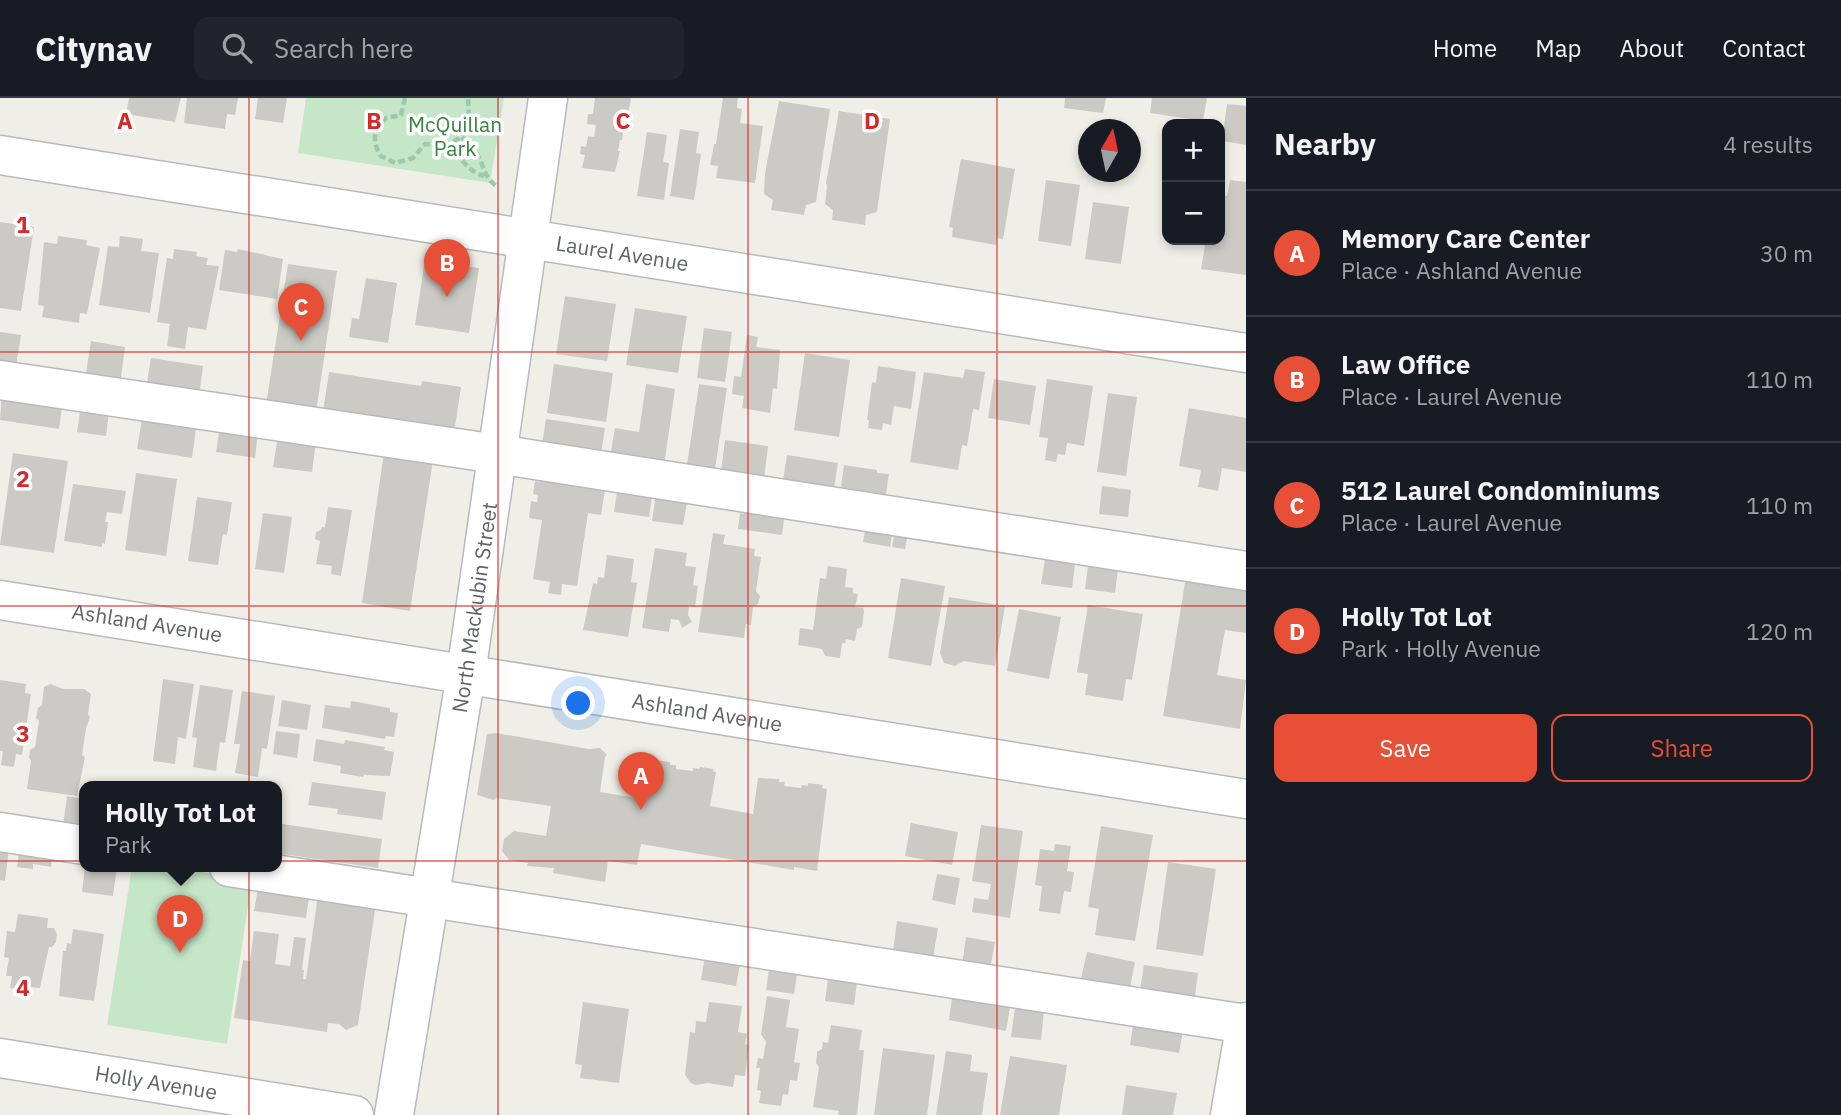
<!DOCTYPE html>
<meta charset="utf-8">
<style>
:root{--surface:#171b24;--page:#20242c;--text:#f1f3f6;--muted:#9ea1a6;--line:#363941;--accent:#e74f36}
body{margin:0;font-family:"IBM Plex Sans",sans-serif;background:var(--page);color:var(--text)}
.controls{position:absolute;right:21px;top:21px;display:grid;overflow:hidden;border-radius:14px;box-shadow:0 4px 10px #0003}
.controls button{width:63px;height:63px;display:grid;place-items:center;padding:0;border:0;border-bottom:2px solid var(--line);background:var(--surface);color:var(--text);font:35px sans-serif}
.compass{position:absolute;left:1078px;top:21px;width:63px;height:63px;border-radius:50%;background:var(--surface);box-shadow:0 4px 10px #0003;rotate:9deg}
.you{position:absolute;left:579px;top:606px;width:24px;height:24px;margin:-18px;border:5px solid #fff;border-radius:50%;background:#1a73e8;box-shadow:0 0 0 10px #1a73e833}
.badge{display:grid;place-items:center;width:46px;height:46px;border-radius:50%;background:var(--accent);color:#fff;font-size:23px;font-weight:700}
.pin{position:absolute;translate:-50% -58px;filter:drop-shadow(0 2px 4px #0008)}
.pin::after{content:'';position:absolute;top:37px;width:24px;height:21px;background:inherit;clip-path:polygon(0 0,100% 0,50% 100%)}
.popup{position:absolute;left:79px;top:683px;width:203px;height:91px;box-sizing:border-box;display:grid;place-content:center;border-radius:14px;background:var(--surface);filter:drop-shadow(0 2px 5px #0005);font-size:23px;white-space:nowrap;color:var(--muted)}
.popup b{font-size:26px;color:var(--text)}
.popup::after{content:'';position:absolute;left:50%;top:100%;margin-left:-14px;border:14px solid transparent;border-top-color:var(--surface)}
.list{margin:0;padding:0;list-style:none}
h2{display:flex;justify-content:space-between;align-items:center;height:91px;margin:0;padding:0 28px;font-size:30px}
h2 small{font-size:23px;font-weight:400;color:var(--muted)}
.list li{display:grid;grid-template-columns:46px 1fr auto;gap:21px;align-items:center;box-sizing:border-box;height:126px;padding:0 28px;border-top:2px solid var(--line)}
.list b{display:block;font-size:26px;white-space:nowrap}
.list p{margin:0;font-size:23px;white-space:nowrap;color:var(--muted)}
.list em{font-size:23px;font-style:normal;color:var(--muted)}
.actions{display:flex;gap:14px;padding:21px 28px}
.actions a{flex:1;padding:16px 0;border:2px solid var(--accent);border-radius:14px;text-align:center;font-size:24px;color:var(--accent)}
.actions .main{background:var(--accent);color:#fff}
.icon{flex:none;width:38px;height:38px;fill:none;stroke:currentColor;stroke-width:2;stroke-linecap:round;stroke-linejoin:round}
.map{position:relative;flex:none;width:1246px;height:1017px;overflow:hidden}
header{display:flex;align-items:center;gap:42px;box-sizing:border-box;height:98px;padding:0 35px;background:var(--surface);border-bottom:2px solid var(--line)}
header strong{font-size:33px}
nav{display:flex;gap:38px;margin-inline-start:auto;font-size:24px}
.search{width:490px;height:63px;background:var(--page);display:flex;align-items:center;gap:18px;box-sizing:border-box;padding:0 24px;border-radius:14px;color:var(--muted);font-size:26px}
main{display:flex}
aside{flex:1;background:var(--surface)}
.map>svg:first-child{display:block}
.green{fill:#c5e7c7}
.building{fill:#cccac4}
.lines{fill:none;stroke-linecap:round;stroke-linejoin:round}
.minor-casing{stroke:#b7b9bd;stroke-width:41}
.path{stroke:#9ec8ad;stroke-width:4.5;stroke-dasharray:7 3.5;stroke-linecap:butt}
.minor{stroke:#fff;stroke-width:38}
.grid{fill:none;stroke:#d62828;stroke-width:2;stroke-opacity:0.55}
.labels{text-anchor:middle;stroke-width:7;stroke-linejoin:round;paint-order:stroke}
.park-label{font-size:21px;fill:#378640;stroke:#fff}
.street-label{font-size:21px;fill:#5f6267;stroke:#fff}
.grid-label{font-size:23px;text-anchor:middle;font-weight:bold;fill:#d62828;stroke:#fff;stroke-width:7;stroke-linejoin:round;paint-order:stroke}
</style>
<header>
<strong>Citynav</strong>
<div class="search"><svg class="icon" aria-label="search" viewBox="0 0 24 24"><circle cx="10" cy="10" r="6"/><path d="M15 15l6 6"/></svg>Search here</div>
<nav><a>Home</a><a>Map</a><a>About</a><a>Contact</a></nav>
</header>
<main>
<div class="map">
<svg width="1246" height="1017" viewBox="0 0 1246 1017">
<rect width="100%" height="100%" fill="#f0efe7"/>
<path class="green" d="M306 0H504L490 85 298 55Z
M132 769H170L252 782 227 946 107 927Z"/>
<path class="building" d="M129 0H181L175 24 126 16Z
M187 0H238L235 17 227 16 225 31 184 25Z
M258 0H287L283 25 255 21Z
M595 0H631L626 28H624L622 42H620L618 53H620L615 74 582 70 585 57 580 56 581 48 586 49 588 38 594 39 596 27 587 26 588 16H593Z
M723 0H738L737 10 742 11 740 25 763 28 755 85 716 80 718 68 710 67 714 46H716Z
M1065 0H1106L1103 15 1064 10Z
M1152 0H1207L1203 23 1150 15Z
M779 3 830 11 816 104 806 107 804 117 771 112 773 102 764 96 765 75Z
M1227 6 1246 8V47L1222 43Z
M839 13 890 21 877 114 866 117 865 127 832 122 833 112 825 106 827 88 826 85Z
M680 31 699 34 696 55 701 56 694 102 670 98Z
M647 34 667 37 663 64 669 65 664 102 637 98Z
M961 61 1015 71 1003 141 997 140 996 147 952 139 953 130 949 129Z
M1046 82 1080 87 1071 148 1038 143Z
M1230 82 1246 84V177L1201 171 1206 142H1220L1221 97 1227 98Z
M1093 104 1129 109 1121 166 1085 161Z
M0 124 34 129 21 213 0 210Z
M58 138 87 142 86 147 100 150 87 216 80 215 79 225 42 219 44 208 38 207 44 144 57 146Z
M120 138 143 141 141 153 159 155 150 215 99 207 108 148 119 149Z
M174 151 197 154 196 158 208 160 206 167 219 168 206 232 188 229 185 251 167 248 170 226 157 224 167 160 173 161Z
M238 151 283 161 277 201 219 192 225 152 237 154Z
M425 162 479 170 469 235 415 227Z
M288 166 337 173 315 321 265 313Z
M366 180 397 185 388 245 349 239 352 220 359 221Z
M565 198 616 206 607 263 556 256Z
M635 210 687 218 678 275 626 267Z
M704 230 732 234 725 284 697 280Z
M0 234 21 237 16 268 0 265Z
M747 237 758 239 756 249 780 252 777 291 773 290 770 315 742 310 744 298 732 296 734 278 741 279Z
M91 243 125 249 120 287 85 281Z
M805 255 850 262 839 339 794 332Z
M151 260 203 268 199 298 146 290Z
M554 266 613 275 606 324 547 315Z
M878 268 916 274 911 311 894 308 891 327 883 325 882 332 868 330 869 322H867L872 284 876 285Z
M965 271 985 274 979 312 973 311 967 348 962 347 958 372 910 364 924 274 963 280Z
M329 274 421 288 422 283 461 289 453 342 322 320Z
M994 281 1036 288 1030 327 988 320Z
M1047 281 1093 288 1084 348 1067 345 1065 357 1058 356 1056 364 1045 362 1048 340 1039 339Z
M646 286 675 291 664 368 610 359 615 330 639 334Z
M699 286 727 290 714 378 686 374Z
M2 293 63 302 59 331 0 322Z
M1108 295 1137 299 1126 378 1097 374Z
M82 301 110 306 106 338 77 334Z
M1189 310 1246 320V374L1222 370 1218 393 1198 389 1201 372 1179 368Z
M143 315 197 323 192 360 137 351Z
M546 321 605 330 601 356 542 346Z
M220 328 258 334 255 360 216 354Z
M278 338 316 344 312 374 273 369Z
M725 342 768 348 764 381 721 374Z
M13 355 68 363 54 455 0 447Z
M384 355 433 362 410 513 362 505Z
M787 357 838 365 834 390 783 382Z
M844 367 877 372V375L889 376 885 402 840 396Z
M542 370 607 379 601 417 588 415 577 488 562 486 561 497 548 495 550 484 533 481 542 422 529 420 531 403 537 404 538 397 533 396 535 383 540 384Z
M136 375 177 381 166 458 125 452Z
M73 386 126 393 122 416 107 414 105 424H108L105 446 102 445V449L64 443Z
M618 387 653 392 649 419 614 414Z
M1102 388 1131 392 1128 419 1099 416Z
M656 394 688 399 683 427 652 423Z
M197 399 232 404 227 437 223 436 218 467 188 463Z
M746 400 786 406 782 437 738 431 740 415 744 416Z
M328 409 352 412 341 478 331 476 332 468 316 466 320 443 315 441 316 434 321 432 322 429H325Z
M263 415 292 419 284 475 255 471Z
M867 420 894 424 890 449 863 444Z
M896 428 909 430 905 451 892 449Z
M713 435 725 437 723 446 755 451 754 458 761 459 756 493 760 498 758 506 753 509 751 527 746 526 744 540 698 534Z
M655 450 687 455 685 468 696 469 693 487 698 488 695 509 689 508 688 517 692 524 682 530 679 522 671 521 669 534 642 530Z
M1046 455 1076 459 1072 490 1041 486Z
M607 457 634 461 631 484 637 485 628 539 583 532 593 485 597 486 598 479 604 480Z
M1089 460 1119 465 1115 495 1085 491Z
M828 468 847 471 845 489 853 490V495L858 496 855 509 863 510 864 513 862 529 857 531 855 543 846 541 845 545H842L840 560 825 558 822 551 798 547 800 530 813 532 820 480 826 481Z
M1187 473 1246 488V535L1225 532 1217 577 1246 582 1240 631 1163 618Z
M901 480 945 488 931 568 888 560Z
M949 499 1005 508 995 568 964 563 955 568 944 565 940 555Z
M1088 507 1143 516 1132 582 1126 581 1123 603 1085 597 1088 576 1077 574Z
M1019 511 1061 519 1049 581 1007 573Z
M163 581 194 586 186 641 178 639 175 666 153 663Z
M0 582 26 586 25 595 31 596 22 657 16 656 14 669 1 667 3 653H0Z
M50 586 63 591H84L91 596 88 616 90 619 86 630 82 657 85 659 77 698 27 691 31 663 29 660 30 652 35 649 39 623 36 620 38 610 42 607 44 589Z
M200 587 233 592 225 645 220 644 216 673 193 669 197 640 192 639Z
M242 593 275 598 267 651 262 650 258 679 235 675 240 646H234Z
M282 602 311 607 307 632 278 628Z
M351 603 390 610V614L398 615 394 639 386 638 385 641 322 630 325 607 350 610Z
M276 633 300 636 297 660 273 656Z
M496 635 589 651 600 650 607 657 605 659 600 694 643 701 650 663 656 664V662L670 664V667H676V671L693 673V670L699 671 700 669 714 671 713 673 716 674 710 708 753 716 758 680 779 681V684H785L784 688 801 690 802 687 808 688V685L823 687 822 690 827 691 817 773 794 769V772L641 746 637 767 608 763 605 784 553 775 554 770 527 768 528 765 509 762 502 753 504 741 514 733 546 738 551 708 497 700 493 702 477 697 487 636Z
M316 641 344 646 345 642 385 649 384 652 394 654 390 678 364 677 363 679 340 675 341 668 313 663Z
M312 684 386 694 382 722 337 716 338 711 308 707Z
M67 698 84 701V731L63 728Z
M276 725 382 741 378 770 276 755Z
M911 725 958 734 952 767 905 758Z
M981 727 1023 733 1010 820 972 814 974 800 988 802 991 786 972 783Z
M1101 728 1153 737 1135 843 1095 837 1099 811 1088 809Z
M20 745 53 750 51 769 33 766V771L17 769Z
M1055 746 1071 748 1067 773 1074 774 1071 794 1064 793 1060 816 1039 813 1042 788 1035 787 1040 751 1054 753Z
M0 750 9 751 5 783 0 782Z
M1168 764 1216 771 1203 858 1156 851Z
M85 769H117L113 798 82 794Z
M937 776 960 780 955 807 932 802Z
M259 784 310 792 306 820 254 813Z
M319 790 377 799 358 927 346 932 339 926 328 925 327 934 234 920 243 862 250 863 254 833 279 836 275 866 290 868 294 839 306 840 302 872H304L303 881H306Z
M18 816 48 820 47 830H54L57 836 56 844 52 849H49L40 890 18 888V891L10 890 12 878H6L9 860 4 859 7 833 15 834Z
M897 823 938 830 933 860 893 853Z
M73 831 104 836 94 903 59 898 63 853H66L67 845 71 846Z
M966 839 995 844 990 871 962 867Z
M706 851 742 856 736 888 701 882Z
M1087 854 1135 864 1129 895 1080 885Z
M770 865 798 869 794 896 766 892Z
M1144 867 1198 875 1194 905 1139 898Z
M829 873 858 877 854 907 825 903Z
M953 893 1011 903 1006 933 949 922Z
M767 898 790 902 786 929 799 931 794 964 800 965 797 983 790 982 788 997 783 996 781 1008 759 1005 761 993 757 992 760 970H756L758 960 763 961 766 944 761 936Z
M583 904 629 911 619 985 580 980 582 967 575 966Z
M709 904 742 908 738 934 747 936 745 946 749 947 745 978 735 977 733 989 708 985 696 987 691 985 685 977 690 934 695 935 696 923 706 924Z
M1015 910 1044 913 1041 942 1011 939Z
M1134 920 1184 928 1179 955 1130 947Z
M831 927 862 932 859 952H864L857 1017H838L839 1013 813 1009 819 969 816 965 817 954 822 951 823 944 828 945Z
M883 950 935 957 927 1017H874Z
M946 953 972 957 970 973 988 975 982 1017H936Z
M1010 958 1067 967 1059 1017H1000Z
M1126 987 1177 995 1173 1017H1122Z"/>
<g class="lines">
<defs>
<g id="minor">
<path id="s1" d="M0 57 1246 255"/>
<path d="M0 282 497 356 1246 473"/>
<path id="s2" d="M0 502 1246 701"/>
<path d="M0 734 84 747"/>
<path d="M229 769 1246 926"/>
<path id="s3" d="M0 960 354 1017"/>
<path id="s4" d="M394 1017 466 576 548 0"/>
<path d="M1230 1017 1246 924"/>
</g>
</defs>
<use href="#minor" class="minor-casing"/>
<path class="path" d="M405 0 401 17 386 20C374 31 371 43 381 58L395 65 413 60 425 46 446 47 462 39 469 22 468 0
M462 39C465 44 471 48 475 53 485 67 481 75 496 88
M453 44C458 60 468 73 484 78"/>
<use href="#minor" class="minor"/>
</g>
<path class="grid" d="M249 0V1017M498 0V1017M748 0V1017M997 0V1017M0 254H1246M0 508H1246M0 763H1246"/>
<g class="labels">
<g class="park-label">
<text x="455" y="34">McQuillan<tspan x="455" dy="24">Park</tspan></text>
</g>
<g class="street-label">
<text dy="7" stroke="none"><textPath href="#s1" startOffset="630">Laurel Avenue</textPath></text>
<text dy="7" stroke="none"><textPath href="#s4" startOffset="514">North Mackubin Street</textPath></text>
<text dy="7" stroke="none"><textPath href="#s2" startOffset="149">Ashland Avenue</textPath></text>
<text dy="7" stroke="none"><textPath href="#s2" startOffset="716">Ashland Avenue</textPath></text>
<text dy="7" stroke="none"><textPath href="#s3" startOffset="158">Holly Avenue</textPath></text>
</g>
</g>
<g class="grid-label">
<text x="125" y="31">A</text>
<text x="374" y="31">B</text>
<text x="623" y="31">C</text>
<text x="872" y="31">D</text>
<text x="23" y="135">1</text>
<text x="23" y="389">2</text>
<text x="23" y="644">3</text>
<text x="23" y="898">4</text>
</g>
</svg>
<div class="controls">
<button>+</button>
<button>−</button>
</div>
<svg class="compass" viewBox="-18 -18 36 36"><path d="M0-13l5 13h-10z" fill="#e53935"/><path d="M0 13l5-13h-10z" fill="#9ea1a6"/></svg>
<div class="you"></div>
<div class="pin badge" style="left:641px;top:712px">A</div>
<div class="pin badge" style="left:447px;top:199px">B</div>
<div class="pin badge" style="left:301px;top:243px">C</div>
<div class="pin badge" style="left:180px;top:855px">D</div>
<div class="popup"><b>Holly Tot Lot</b>Park</div>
</div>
<aside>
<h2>Nearby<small>4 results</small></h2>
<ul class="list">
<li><span class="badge">A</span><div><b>Memory Care Center</b><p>Place · Ashland Avenue</p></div><em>30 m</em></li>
<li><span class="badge">B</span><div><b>Law Office</b><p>Place · Laurel Avenue</p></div><em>110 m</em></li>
<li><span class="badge">C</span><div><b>512 Laurel Condominiums</b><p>Place · Laurel Avenue</p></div><em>110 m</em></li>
<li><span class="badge">D</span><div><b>Holly Tot Lot</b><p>Park · Holly Avenue</p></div><em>120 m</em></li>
</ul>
<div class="actions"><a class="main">Save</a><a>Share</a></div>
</aside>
</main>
